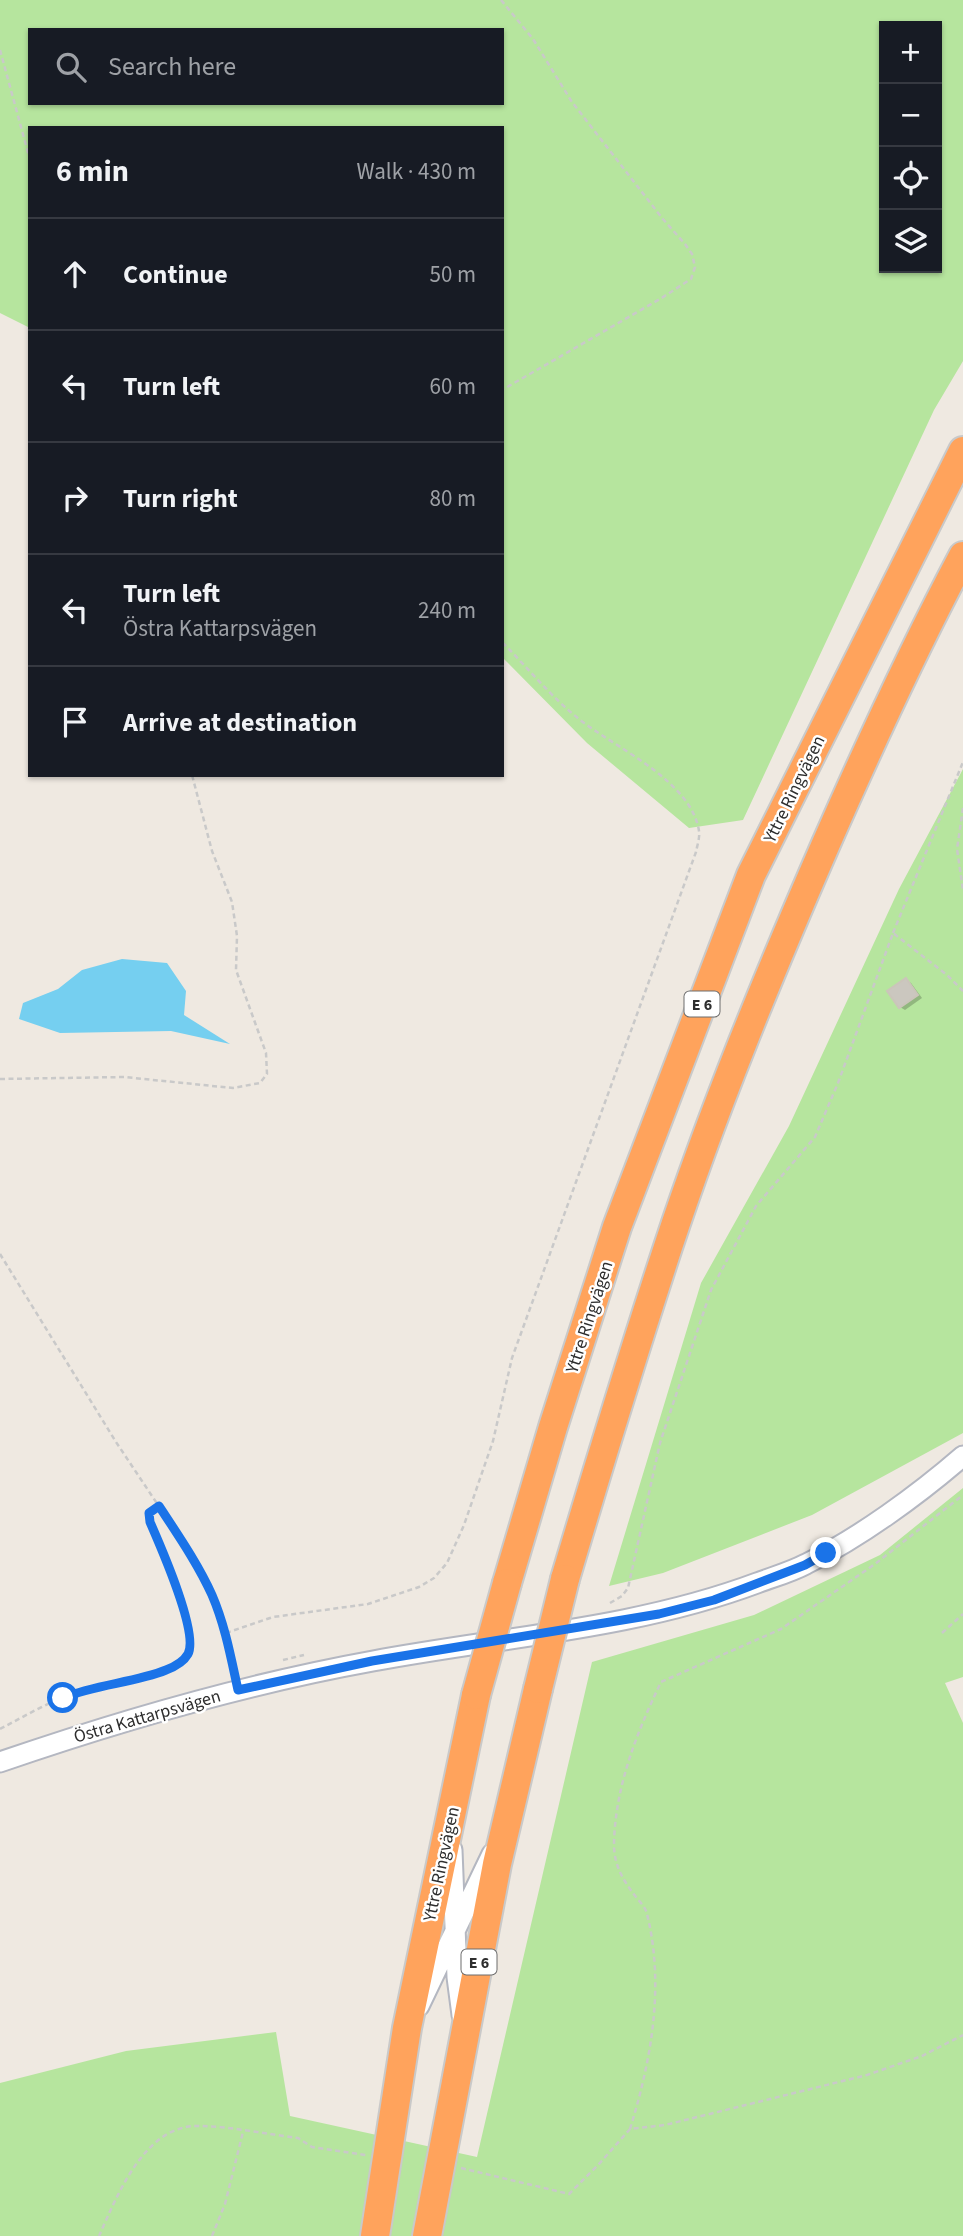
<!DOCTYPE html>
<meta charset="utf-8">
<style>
:root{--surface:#171b24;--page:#242831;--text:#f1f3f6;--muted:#9ea1a6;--line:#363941}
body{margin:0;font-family:"Source Sans 3",sans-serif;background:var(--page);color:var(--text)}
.controls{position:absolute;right:21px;top:21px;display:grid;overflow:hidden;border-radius:0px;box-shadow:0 2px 5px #0004}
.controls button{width:63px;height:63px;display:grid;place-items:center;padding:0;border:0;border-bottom:2px solid var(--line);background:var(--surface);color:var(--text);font:35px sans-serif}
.stop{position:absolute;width:21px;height:21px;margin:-16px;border:5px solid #1a73e8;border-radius:50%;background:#fff}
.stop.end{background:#1a73e8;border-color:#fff;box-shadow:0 2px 7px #0008}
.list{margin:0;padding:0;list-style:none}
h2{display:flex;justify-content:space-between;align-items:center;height:91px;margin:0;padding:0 28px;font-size:30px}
h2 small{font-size:23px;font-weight:400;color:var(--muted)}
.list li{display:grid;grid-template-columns:46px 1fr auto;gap:21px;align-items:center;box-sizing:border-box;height:112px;padding:0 28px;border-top:2px solid var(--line)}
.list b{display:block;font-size:26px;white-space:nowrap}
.list p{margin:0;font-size:23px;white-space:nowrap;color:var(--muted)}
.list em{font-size:23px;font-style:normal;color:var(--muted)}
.icon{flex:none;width:38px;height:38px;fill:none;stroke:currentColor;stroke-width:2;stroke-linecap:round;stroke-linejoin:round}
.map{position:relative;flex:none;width:963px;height:2236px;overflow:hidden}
.search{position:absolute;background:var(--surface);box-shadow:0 2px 5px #0004;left:28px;top:28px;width:476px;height:77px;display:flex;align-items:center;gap:18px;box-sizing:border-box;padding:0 24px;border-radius:0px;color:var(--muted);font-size:26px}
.panel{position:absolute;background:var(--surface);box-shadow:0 2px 5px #0004;left:28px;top:126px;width:476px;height:651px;border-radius:0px}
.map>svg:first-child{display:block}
.green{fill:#b6e59e;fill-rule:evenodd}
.water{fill:#75cff0}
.shadow{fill:#0003}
.building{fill:#cbc7bf;stroke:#cbc5ba;stroke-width:2}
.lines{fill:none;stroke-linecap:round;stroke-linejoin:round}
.minor-casing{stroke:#b4b7c1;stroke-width:23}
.highway-casing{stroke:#c9c9c9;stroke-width:32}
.path{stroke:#c9c9c9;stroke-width:2.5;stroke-dasharray:5 3.5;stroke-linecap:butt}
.minor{stroke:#fff;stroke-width:19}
.highway{stroke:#ffa35c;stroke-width:28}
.highway-bridge-casing{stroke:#c9c9c9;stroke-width:32;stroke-linecap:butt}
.highway-bridge{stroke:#ffa35c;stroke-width:28}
.route{stroke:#1a73e8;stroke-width:9}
.labels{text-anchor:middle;stroke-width:5;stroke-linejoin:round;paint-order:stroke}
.shield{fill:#fff;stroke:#6d6d6d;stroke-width:2}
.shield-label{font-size:16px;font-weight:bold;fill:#2e2e2e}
.street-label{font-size:18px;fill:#2e2e2e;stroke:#fff}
</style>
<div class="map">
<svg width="963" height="2236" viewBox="0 0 963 2236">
<rect width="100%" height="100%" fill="#efe9e1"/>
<path class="green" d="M0 0H963V361L934 410 743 820 689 828 587 743 502 657V128H30V328L0 313ZM937 26V268H884V26ZM30 30H502V103H30Z
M963 769V1433L812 1515 663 1573 609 1586 701 1283 789 1126 899 889Z
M963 1488V1677L945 1683 963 1723V2236H0V2083L126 2051 276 2032 290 2116 477 2157 592 1662 754 1615 880 1555Z"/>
<path class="water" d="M122 959 167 963 186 991 184 1015 230 1044 171 1031 60 1033 19 1019 23 1003 58 989 82 970Z"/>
<path class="shadow" d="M906 980 911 983 922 998 905 1010 900 1007Z"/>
<path class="building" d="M906 978 918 995 899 1008 887 991Z"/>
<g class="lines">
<defs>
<path id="minor" d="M0 1762C122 1720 246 1684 373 1661 501 1637 634 1629 757 1583 773 1577 791 1572 806 1564 859 1538 918 1495 963 1456
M452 1850 457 1977 462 2015
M419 2006 492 1854"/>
<path id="highway" d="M565 1579C598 1468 632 1357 668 1247 713 1110 768 977 825 846 868 748 913 650 963 556
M507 1583 553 1427 617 1227 751 875 963 451
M375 2236 407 2028 476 1695
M427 2236 497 1864 538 1689"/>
</defs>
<use href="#minor" class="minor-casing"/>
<use href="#highway" class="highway-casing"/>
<path class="path" d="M501 0 533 39 572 102 662 218 685 244 692 254 695 267 691 279 660 299 502 390
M0 50 30 160
M963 808 957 849 963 890
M893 933 963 762
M0 1079 124 1077 233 1088 260 1083 267 1074 266 1053 236 970 237 936 232 902 212 851 192 775
M0 1254 116 1442 192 1556 213 1597 226 1633 234 1673
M610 1603 622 1596 628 1588 660 1443 711 1290 756 1206 815 1137 838 1083 893 933 947 975 963 991
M226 1633 273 1617 368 1604 419 1587 434 1578 447 1563 464 1525 493 1441 512 1358 696 852C697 846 700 838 699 831 691 780 615 748 579 719 551 697 527 667 502 642
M942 1633 963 1614
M283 1660 304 1655
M0 1729C25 1716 50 1701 77 1692 99 1684 123 1680 145 1675 159 1671 180 1668 188 1654 199 1633 160 1545 150 1522L149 1513 158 1507
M630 2129C651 2061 665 1986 647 1914 646 1908 640 1902 636 1897 623 1880 614 1866 614 1844 615 1787 637 1732 661 1682L781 1629 875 1564 963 1495
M461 2168 569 2194 599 2164 630 2129 665 2125 867 2075 922 2056 963 2035
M99 2236C117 2196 144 2126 197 2126 229 2126 266 2134 298 2138L312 2147 366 2155
M212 2236 225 2204 243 2132"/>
<use href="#minor" class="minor"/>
<use href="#highway" class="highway"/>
<defs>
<path id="highway-bridge" d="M538 1689 565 1579
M476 1695 507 1583"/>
</defs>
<use href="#highway-bridge" class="highway-bridge-casing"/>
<use href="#highway-bridge" class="highway-bridge"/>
</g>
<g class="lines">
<path class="route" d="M63 1698C96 1684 134 1683 166 1670 174 1667 184 1661 188 1654 199 1633 160 1545 150 1522L149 1513 159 1506C178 1535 198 1564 212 1595 225 1625 231 1658 238 1690L372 1661 659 1614 714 1600 805 1565 826 1553"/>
</g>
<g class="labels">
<g class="shield">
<rect x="684.5" y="991.5" width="35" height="25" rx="5"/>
<rect x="461.5" y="1949.5" width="35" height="25" rx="5"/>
</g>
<g class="shield-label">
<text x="702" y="1010">E 6</text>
<text x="479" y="1968">E 6</text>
</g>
<g class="street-label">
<text transform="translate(794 789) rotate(-64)" y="6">Yttre Ringvägen</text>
<text transform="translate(589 1317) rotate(-72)" y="6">Yttre Ringvägen</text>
<text transform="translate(147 1716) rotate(-16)" y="6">Östra Kattarpsvägen</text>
<text transform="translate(441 1864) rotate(-78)" y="6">Yttre Ringvägen</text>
</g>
</g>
</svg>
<div class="controls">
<button>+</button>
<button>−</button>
<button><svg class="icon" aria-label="locate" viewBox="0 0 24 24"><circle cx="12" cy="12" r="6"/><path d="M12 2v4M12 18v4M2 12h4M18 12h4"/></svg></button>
<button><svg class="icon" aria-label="layers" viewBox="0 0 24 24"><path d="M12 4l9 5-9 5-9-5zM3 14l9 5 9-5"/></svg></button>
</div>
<div class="stop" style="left:63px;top:1698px"></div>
<div class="stop end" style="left:826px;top:1553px"></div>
<div class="search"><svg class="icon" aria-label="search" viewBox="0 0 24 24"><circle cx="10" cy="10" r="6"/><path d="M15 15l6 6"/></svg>Search here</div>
<section class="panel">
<h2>6 min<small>Walk · 430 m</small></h2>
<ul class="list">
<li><svg class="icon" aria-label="ahead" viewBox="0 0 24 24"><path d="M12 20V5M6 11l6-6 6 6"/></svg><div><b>Continue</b></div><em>50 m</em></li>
<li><svg class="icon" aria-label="left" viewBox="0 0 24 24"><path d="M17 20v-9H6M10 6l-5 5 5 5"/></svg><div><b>Turn left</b></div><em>60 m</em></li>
<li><svg class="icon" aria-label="right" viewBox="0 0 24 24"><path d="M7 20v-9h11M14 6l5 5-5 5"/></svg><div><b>Turn right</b></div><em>80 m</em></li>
<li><svg class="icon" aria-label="left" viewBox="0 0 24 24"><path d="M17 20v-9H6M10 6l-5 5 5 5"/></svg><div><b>Turn left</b><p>Östra Kattarpsvägen</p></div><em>240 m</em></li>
<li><svg class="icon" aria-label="arrive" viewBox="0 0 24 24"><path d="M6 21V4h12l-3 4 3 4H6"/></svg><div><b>Arrive at destination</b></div></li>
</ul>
</section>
</div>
